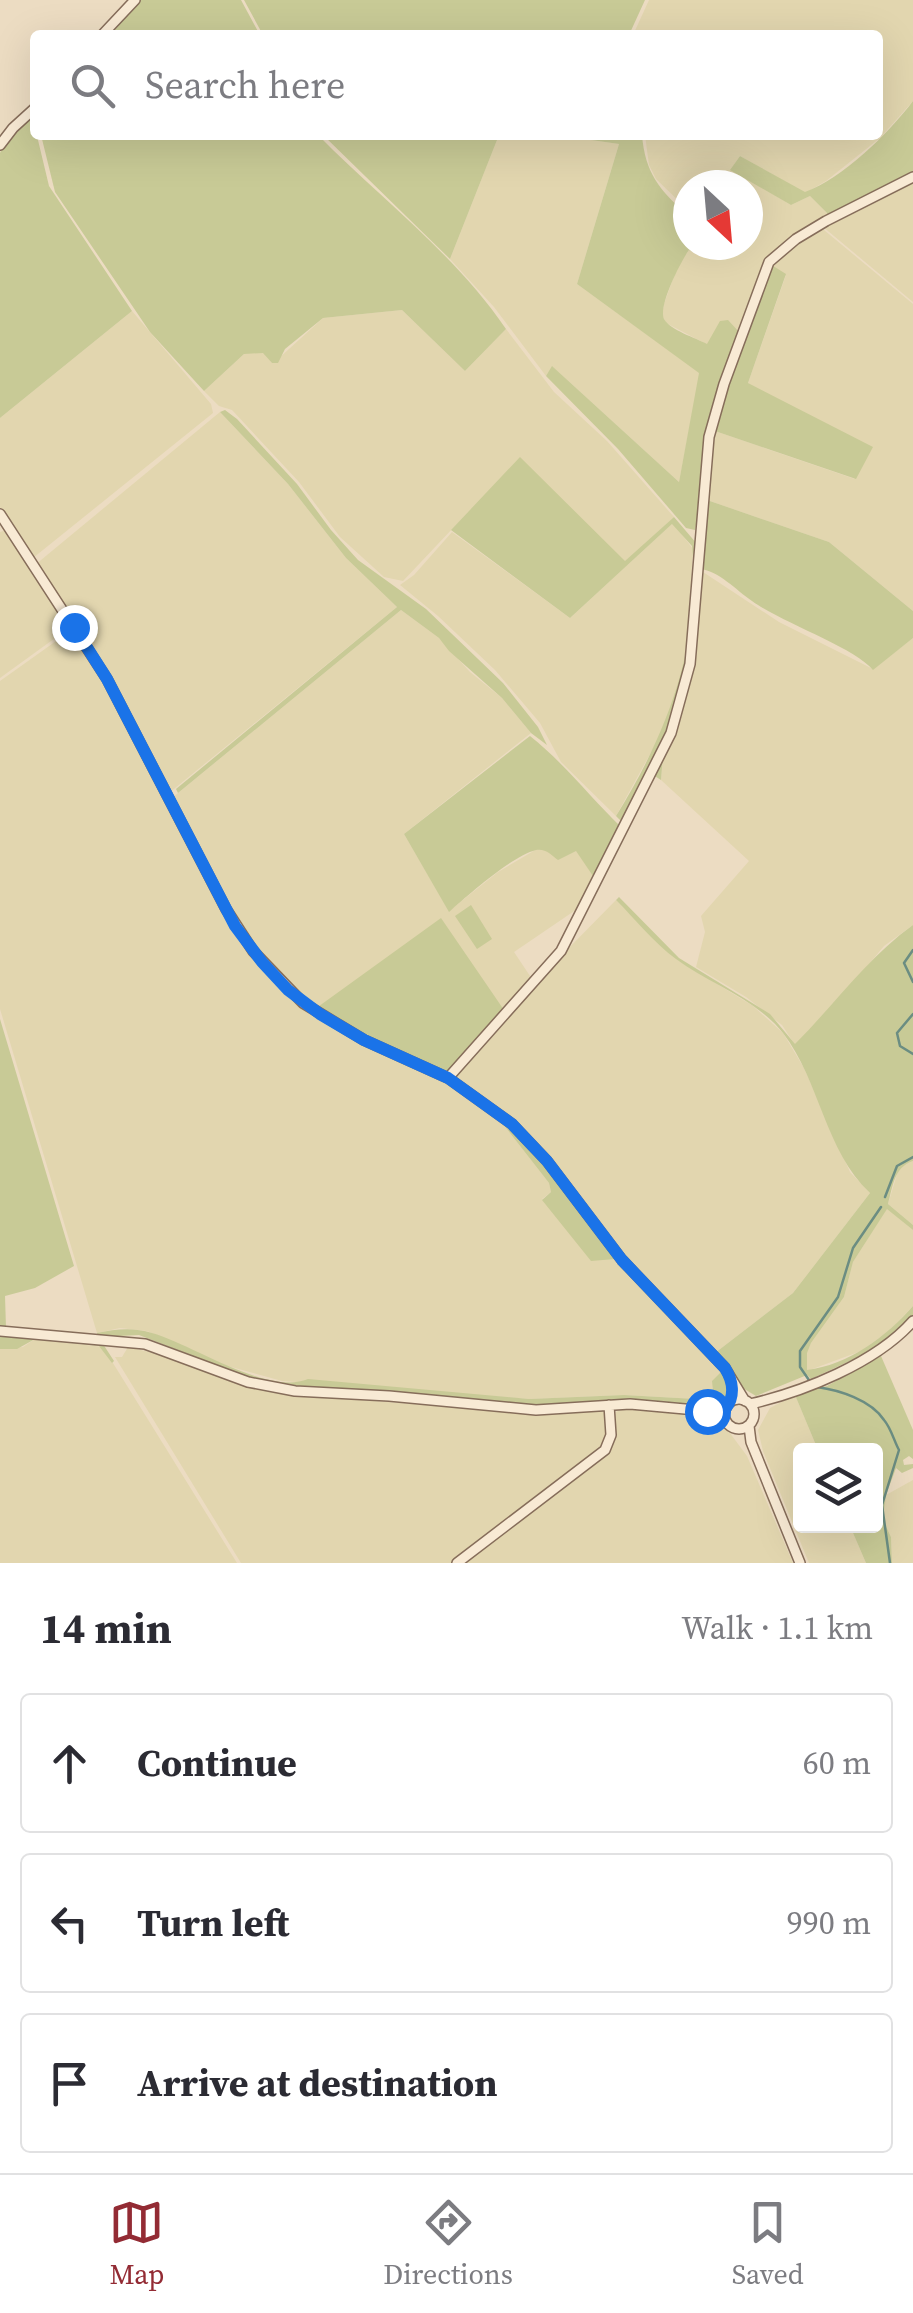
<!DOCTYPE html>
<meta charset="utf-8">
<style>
:root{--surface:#fff;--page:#f2f2f3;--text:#2b2b33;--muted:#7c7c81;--line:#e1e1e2;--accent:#932b34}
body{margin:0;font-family:"Source Serif 4",serif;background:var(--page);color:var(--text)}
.controls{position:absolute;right:30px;bottom:30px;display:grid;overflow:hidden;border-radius:10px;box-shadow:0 10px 40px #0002}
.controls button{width:90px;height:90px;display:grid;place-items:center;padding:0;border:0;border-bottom:2px solid var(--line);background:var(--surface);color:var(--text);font:50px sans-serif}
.compass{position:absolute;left:673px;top:170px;width:90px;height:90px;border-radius:50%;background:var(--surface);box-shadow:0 10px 40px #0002;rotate:154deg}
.stop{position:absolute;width:30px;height:30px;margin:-22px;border:8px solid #1a73e8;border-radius:50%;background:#fff}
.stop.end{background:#1a73e8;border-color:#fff;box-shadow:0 2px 10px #0008}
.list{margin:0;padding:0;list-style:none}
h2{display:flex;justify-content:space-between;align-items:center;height:130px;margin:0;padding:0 40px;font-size:42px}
h2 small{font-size:32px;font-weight:400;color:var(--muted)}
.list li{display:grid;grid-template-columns:65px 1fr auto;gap:30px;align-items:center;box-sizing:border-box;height:140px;margin:0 20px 20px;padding:0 20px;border:2px solid var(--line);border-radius:10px}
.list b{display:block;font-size:38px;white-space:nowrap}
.list em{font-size:32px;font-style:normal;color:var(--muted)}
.icon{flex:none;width:55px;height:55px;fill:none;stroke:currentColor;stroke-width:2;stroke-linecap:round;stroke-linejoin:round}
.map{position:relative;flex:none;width:913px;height:1563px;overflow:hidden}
.search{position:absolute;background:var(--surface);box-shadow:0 10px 40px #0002;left:30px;right:30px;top:30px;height:110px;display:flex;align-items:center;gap:25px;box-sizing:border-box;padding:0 35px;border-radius:10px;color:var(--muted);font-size:38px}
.sheet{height:610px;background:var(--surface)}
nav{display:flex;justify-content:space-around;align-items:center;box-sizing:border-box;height:140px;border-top:2px solid var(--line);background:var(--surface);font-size:28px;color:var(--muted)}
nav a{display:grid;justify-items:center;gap:5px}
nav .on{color:var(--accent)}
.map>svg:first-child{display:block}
.farmland{fill:#e2d6af}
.green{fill:#c8ca96}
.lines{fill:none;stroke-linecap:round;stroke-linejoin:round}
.stream{stroke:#6b8d82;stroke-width:2.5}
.minor-casing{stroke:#866d5a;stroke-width:12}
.minor{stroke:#f8ead4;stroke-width:9}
.route{stroke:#1a73e8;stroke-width:12}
</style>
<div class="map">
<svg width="913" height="1563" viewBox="0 0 913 1563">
<rect width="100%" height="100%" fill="#ecdcc2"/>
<path class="farmland" d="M649 0H913V101L880 138 826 181 805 193 740 156 731 169 791 205 810 196 827 213V218L818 225 913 304V611L829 542 704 499 712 430 855 479 748 383 786 275 740 333 708 345 666 323 662 315 664 304 678 265 690 249 702 247 701 245H748V185H688V210L656 179 649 165 645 135H878V35H633Z
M499 135H556L619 144 577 284 700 373 679 482 553 367 546 376 494 307 450 259Z
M913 179V302L822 226Z
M402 310 465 371 506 329 554 392 607 441 674 517 626 562 471 509 403 581 384 577 340 537 299 482 232 410 219 406 204 391 244 354 256 351 264 353 272 363 278 359 323 318Z
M132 311 211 404 213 413 33 558 0 507V418Z
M220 412 288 484 346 558 397 607 169 793 111 683 35 565Z
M673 523 693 549 688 631 682 678 661 734 616 816 561 762 540 723 495 670 438 616 400 585 414 575 452 532 570 618Z
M6 530 69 628 0 678V532Z
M703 572 779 622 873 669 913 638V925L884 946 833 1007 795 1045 782 1025 746 997 696 967 705 932 701 916 749 861 661 780 663 755 675 728 699 574Z
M401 610 439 638 470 672 502 698 531 733 404 834 449 911 498 872 537 849 576 850 597 882 586 903 514 952 532 979 504 1010 474 970 315 1009 248 944 172 798Z
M73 632 98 671 253 956 287 994 327 1021 448 1081 496 1115 549 1183 551 1192 542 1199 615 1259 722 1373 714 1400 624 1395 529 1399 282 1381 224 1365 147 1331 120 1328 97 1333 0 1009V681L66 634Z
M616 900 678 960 753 1006 783 1033 804 1068 850 1172 870 1193 793 1293 715 1353 622 1257 520 1128 457 1078V1072L562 955Z
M913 1161V1225L888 1204 898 1171 902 1165Z
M887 1208 913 1230V1306L890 1330 861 1351 807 1371V1352L811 1343 844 1297 853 1262Z
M35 1339 103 1347 237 1563H0V1349L23 1347Z
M128 1347 166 1356 237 1382 285 1394 538 1414 602 1411 607 1416 608 1436 601 1450 454 1563H241L115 1357H122Z
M795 1395 818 1450H800V1526H850L866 1563H809L802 1546 763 1451 758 1430 770 1408Z
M624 1408 704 1415 721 1421 747 1456 793 1563H459L606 1452 616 1412Z
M913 1480V1563H892L891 1537 883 1520 886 1495Z"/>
<path class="green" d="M137 0H241L260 35H105Z
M244 0H645L629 35H263Z
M913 101V176L827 218V213L810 196 791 205 730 170 740 156 805 192C843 178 889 133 913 101Z
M32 115 49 186 132 311 0 418V153L6 140Z
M41 135H318C381 199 455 254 506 329L465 371 402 310 323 318 285 349 278 363H272L263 353 244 354 204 391 150 332 55 192Z
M323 135H499L450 259Z
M556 135H642C645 173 660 191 688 215V225L683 230 688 234V245L702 247 700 255 689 250C681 261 658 306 664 319 670 330 696 338 707 344L720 321 728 320 740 333 722 385 695 530 686 528 618 449 546 376 552 366 679 482 699 373 577 284 619 144Z
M770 264 786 274 748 383 873 447 856 479 712 430Z
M225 410 237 419 297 484 331 530 358 560 426 609 503 683 538 727 547 745 531 733 502 698 449 651 439 638 401 610 178 793 176 789 397 607 346 558 288 484 220 412Z
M520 457 625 561 674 517 697 544 687 668 663 755 661 780 650 773 622 822 616 816C667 734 702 644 692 546L672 524 570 618 451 530Z
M704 499 829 542 913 611V638L873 670C854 647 782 623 752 601 736 590 719 571 700 569Z
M530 736C563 762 591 798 621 827L597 882 576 851 558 860C552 855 545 848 536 850 512 856 468 895 449 912L404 834Z
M619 897 679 958 770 1014 795 1044C835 1004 867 958 913 925V1161C894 1167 893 1186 888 1204L913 1225V1230L887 1209 853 1262 844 1297 811 1343 807 1353V1370C848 1365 886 1337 913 1306V1316L882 1346 811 1379 807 1375 756 1396 741 1387 715 1353 793 1293 870 1193C825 1151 820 1081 783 1033 756 999 710 984 676 959 654 943 636 920 616 900Z
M471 905 492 939 477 949 455 916Z
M441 918 504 1010 451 1070 441 1073 359 1034 315 1009Z
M0 1019 74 1266 35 1288 5 1296 6 1328 103 1344 114 1361 112 1363 99 1346 35 1339 17 1349H0Z
M496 1115 515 1130 723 1371 730 1389 727 1400 713 1406H538L298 1388 255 1380 139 1335 98 1337 97 1333C116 1329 133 1327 152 1333 192 1344 267 1396 308 1379L529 1399 624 1395 714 1400 712 1381 721 1372 615 1259 591 1261 542 1200 551 1192 549 1183Z
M881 1356 913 1430V1459L909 1456 903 1460 904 1465 913 1464V1468L902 1473 896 1468 886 1495 883 1520 891 1537 892 1563H866L850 1526H876V1450H818L795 1395 827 1386Z"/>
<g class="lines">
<path class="stream" d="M913 950 904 963 913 982
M913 1014 897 1033 900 1046 913 1054
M885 1197 897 1166 913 1157
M811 1383 800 1367V1351L838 1297 853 1248 881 1207
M817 1387C839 1390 871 1400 884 1420 891 1428 894 1441 899 1450L882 1505 890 1563"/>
<defs>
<path id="minor" d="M102 35 135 0
M0 145 13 128 35 108
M0 514 107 679 226 909 253 951 303 1003 364 1040 448 1078 512 1124 547 1161 622 1260 725 1368 745 1401
M448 1078 561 951 671 733 690 664 709 437 724 384 769 262 796 239 826 221 913 177
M0 1331 145 1344 248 1382 295 1391 389 1396 536 1410 630 1404 707 1411 726 1408
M724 1414a15 15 0 1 1 30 0a15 15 0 1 1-30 0Z
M750 1404C803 1392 876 1363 913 1321
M749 1426 751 1442 800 1563
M457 1563 605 1450 611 1435 609 1405"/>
</defs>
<use href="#minor" class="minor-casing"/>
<use href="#minor" class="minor"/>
</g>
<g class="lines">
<path class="route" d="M74 627 107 679 235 926 262 962 288 990 320 1014 364 1040 448 1078 512 1124 547 1161 622 1260 725 1368C733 1381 735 1396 726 1408L707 1411"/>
</g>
</svg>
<div class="controls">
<button><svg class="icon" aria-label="layers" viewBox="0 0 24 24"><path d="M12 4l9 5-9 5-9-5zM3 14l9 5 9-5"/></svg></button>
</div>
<svg class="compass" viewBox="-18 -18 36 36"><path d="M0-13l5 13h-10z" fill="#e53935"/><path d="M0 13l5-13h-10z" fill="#7c7c81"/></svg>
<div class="stop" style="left:707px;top:1411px"></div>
<div class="stop end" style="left:74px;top:627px"></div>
<div class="search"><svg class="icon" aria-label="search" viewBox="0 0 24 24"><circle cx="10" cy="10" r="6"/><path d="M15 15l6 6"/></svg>Search here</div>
</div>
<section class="sheet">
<h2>14 min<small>Walk · 1.1 km</small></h2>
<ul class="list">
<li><svg class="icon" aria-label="ahead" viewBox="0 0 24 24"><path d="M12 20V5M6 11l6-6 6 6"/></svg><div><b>Continue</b></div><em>60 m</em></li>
<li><svg class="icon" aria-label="left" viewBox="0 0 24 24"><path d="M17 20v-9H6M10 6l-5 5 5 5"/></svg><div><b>Turn left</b></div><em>990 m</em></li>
<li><svg class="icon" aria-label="arrive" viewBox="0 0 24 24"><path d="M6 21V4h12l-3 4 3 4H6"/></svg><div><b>Arrive at destination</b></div></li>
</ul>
</section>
<nav>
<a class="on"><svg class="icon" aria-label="map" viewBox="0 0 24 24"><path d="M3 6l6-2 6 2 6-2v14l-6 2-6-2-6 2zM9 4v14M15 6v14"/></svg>Map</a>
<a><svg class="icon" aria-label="directions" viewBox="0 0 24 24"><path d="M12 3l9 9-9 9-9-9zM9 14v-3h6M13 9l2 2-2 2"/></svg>Directions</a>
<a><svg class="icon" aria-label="saved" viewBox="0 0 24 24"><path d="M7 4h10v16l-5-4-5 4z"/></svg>Saved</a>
</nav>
